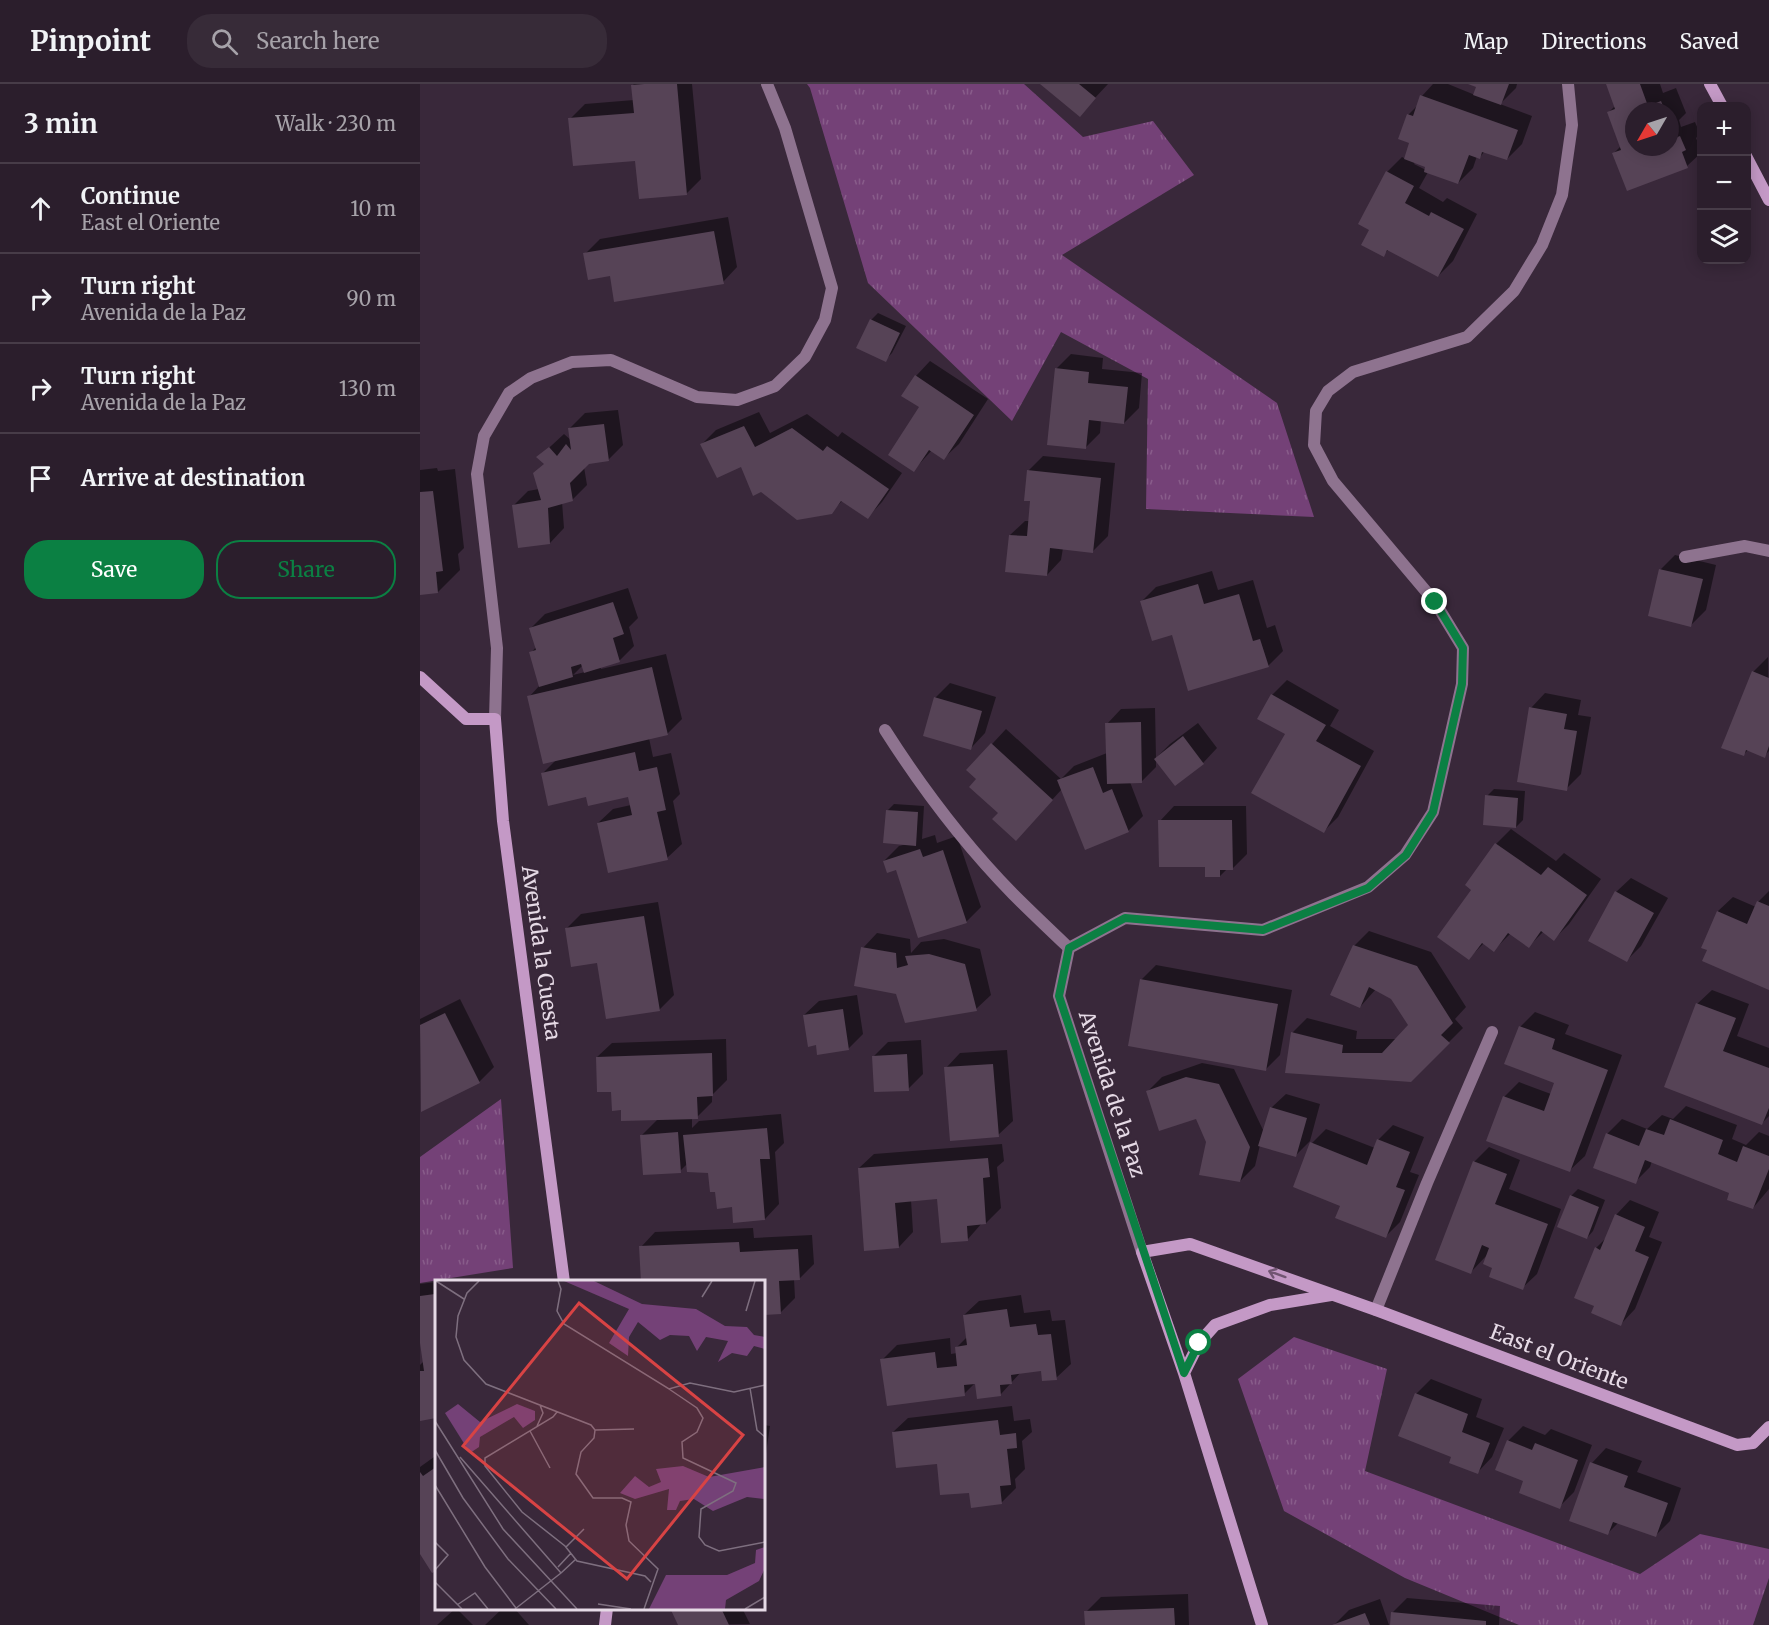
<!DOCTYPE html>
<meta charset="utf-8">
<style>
:root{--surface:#2b1e2c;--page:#372b38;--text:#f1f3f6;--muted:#a6a2a9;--line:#473c48;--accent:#0b8043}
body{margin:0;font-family:Merriweather,serif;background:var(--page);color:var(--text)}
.controls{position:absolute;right:18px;top:18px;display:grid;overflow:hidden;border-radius:12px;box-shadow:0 3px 15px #0003}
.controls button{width:54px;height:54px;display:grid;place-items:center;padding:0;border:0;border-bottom:2px solid var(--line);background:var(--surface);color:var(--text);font:30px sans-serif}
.compass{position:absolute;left:1205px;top:18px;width:54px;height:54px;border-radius:50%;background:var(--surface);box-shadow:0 3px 15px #0003;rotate:231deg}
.stop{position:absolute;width:18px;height:18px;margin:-14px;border:4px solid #0b8043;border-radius:50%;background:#fff}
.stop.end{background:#0b8043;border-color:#fff;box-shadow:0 2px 6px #0008}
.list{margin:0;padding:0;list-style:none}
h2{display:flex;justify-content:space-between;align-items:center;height:78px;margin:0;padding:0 24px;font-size:26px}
h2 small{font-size:20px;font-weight:400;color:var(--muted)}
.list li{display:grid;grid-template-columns:39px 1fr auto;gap:18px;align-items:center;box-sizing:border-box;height:90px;padding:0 24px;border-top:2px solid var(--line)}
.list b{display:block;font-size:22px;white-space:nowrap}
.list p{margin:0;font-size:20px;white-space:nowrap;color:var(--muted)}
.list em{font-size:20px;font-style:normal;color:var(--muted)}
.actions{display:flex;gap:12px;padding:18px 24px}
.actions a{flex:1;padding:14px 0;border:2px solid var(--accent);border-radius:24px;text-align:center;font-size:21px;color:var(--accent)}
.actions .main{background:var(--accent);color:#fff}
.icon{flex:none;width:33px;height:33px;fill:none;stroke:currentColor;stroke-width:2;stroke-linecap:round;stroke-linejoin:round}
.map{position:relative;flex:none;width:1349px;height:1541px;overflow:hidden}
header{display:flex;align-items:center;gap:36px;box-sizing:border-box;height:84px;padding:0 30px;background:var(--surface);border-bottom:2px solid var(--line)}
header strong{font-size:28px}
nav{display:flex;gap:33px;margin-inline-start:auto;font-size:21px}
.search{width:420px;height:54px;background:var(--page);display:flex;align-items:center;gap:15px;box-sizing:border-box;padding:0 21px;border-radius:24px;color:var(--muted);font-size:22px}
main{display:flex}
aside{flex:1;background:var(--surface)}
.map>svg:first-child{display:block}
.grass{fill:url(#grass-tufts)}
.shadow{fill:#0007;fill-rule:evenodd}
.building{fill:#564356}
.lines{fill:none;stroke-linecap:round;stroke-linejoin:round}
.lane{stroke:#8e738f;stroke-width:12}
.street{stroke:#8e738f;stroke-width:12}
.secondary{stroke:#c499c6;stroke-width:12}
.oneway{stroke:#715572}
.route{stroke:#0b8043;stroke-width:8}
.labels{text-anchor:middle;stroke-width:4.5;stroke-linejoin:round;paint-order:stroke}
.street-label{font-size:21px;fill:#e6dae6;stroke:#39283a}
.inset-road{fill:none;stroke:#7e6f7f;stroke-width:1.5}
.view{fill:#d84344;fill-opacity:0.15;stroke:#d84344;stroke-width:3}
.inset-edge{fill:none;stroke:#e6dae6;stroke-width:3}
</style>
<header>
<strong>Pinpoint</strong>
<div class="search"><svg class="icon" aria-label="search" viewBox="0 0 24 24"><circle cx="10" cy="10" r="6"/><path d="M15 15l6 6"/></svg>Search here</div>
<nav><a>Map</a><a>Directions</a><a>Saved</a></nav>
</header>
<main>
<aside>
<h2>3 min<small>Walk · 230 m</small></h2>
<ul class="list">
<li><svg class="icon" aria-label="ahead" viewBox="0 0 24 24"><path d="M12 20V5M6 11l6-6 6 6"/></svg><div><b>Continue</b><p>East el Oriente</p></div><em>10 m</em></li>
<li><svg class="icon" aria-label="right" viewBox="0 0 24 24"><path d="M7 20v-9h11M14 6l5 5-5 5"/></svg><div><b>Turn right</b><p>Avenida de la Paz</p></div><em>90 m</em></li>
<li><svg class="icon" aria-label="right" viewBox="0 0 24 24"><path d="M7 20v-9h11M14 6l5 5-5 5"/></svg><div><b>Turn right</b><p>Avenida de la Paz</p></div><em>130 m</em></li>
<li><svg class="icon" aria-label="arrive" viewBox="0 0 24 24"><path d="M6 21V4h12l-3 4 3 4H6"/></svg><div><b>Arrive at destination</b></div></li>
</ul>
<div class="actions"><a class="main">Save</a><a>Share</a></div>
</aside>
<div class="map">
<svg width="1349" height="1541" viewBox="0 0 1349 1541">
<defs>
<pattern id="grass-tufts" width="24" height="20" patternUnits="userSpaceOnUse" patternTransform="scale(1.5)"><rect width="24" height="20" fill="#744177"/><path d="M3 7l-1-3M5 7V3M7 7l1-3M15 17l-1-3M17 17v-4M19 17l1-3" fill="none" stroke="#885c8a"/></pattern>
</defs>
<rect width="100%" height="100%" fill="#39283a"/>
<path class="grass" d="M387 0H604L663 53 733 37 774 91 642 171 857 319 894 433 726 425 728 295 641 248 592 337 448 199 390 4Z
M81 1015 93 1184 0 1199V1073Z
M874 1253 967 1285 945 1387 1220 1490 1280 1450 1349 1465V1494L1333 1541H1099L985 1494 864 1427 818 1295Z"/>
<path class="shadow" d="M214 0H272L281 95 266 110 216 75 150 35 165 20 214 16 212 2Z
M623 0H688L659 31Z
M1013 0H1028L1055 11 1058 2 1052 0H1097L1096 4 1080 20 1112 32 1102 60 1087 75 1065 67 1060 73 1057 72 1053 84 1038 99 1008 88 999 104 1023 118 1027 114 1057 130 1033 177 1018 192 969 165 963 171 951 145 940 139 967 88 982 73 986 75 991 58 988 31 998 21 1002 12ZM995 78 1007 82 1006 86 994 80Z
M1187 0H1240L1243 9 1256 4 1266 29 1259 36 1261 43 1275 38 1280 50 1276 54 1282 68 1267 82 1193 70 1201 62 1188 29 1196 21ZM1214 27H1250V63H1214Z
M308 133 317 183 303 198 165 170 180 155Z
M458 229 486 242 472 269 465 276 451 236Z
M651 270 683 274 682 285 722 289 719 324 704 339 681 336 680 349 665 364 636 285Z
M510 277 568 315 539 360 524 374 512 366 494 386 502 323 496 292Z
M198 326 203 361 188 376 169 378 164 383 167 401 152 416 142 418 144 444 130 459 93 422 108 407 119 405 125 379 119 373 144 350 152 357 150 344 165 329Z
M339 328 350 349 387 330 418 353 422 348 482 389 462 418 448 433 423 416 411 428 281 361 296 346Z
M623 372 695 379 688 452 673 467 643 464 641 476 627 491 590 451 605 437H610L612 416 608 387Z
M0 381V386L17 384 18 387 35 385 44 464 38 470 40 486 18 508 0 510Z
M1255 471 1296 481 1286 526 1271 541 1240 486Z
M792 487 798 506 833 496 847 544 855 541 863 567 848 582 753 549 721 518 736 503Z
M208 504 218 534 209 543 214 562 200 576 180 582 181 585 246 570 262 635 247 650 229 654 233 673 251 669 260 710 253 717 262 760 247 774 178 739 193 725 211 721 209 711H168L122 690 137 675 109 613 120 601 111 569 116 563 111 544 125 530ZM163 581 165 588 153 591Z
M1348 573 1349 667 1344 672 1328 666 1323 671 1333 588Z
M867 596 919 626 910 642 954 667 918 733 903 748 867 650 840 634 852 611Z
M530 599 576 613 565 649 551 664 515 614Z
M1125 609 1161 616 1158 631 1171 633 1161 690 1146 705 1111 624Z
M735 624 736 674 750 660 778 639 797 664 783 679 736 676V683L722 697 710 698 723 732 708 747 642 705 610 740 580 729 558 695 548 686 586 645 641 695 654 682 687 669V640L701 625Z
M1074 705 1105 707 1103 736 1096 743 1067 712Z
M474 720 504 722 502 755 515 751 517 759 537 752 561 823 546 838 477 784 464 777 479 762 487 760 467 727Z
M754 722H826L827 770 812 785H807L800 792 740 737Z
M1091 745 1136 777 1144 769 1181 795 1149 840 1134 855 1124 847 1109 862 1091 849 1074 866 1064 859 1049 874 1053 806 1047 801 1076 760Z
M1211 794 1248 814 1221 862 1207 876 1196 808Z
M1349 807V904L1283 863 1298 827 1313 813 1336 823 1338 818Z
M238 818 254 911 239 926 178 877 146 845 161 830Z
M949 847 1011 868 1046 923 1035 935 1043 944 991 996 867 987 873 948 887 934 937 947 936 955H977L990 941 972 914 956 905 940 923 934 862Z
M457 849 490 855 491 869 501 858 524 855 560 865 571 911 556 925 477 909 443 864Z
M736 881 872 906 860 971 845 986 721 896Z
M1292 906 1329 920 1317 952 1349 964V1032L1342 1039 1277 920Z
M437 911 443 950 428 965 398 960 384 931 399 917Z
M40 915 74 983 59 998 1 1026 0 935Z
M1115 928 1149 941 1145 950 1202 971 1165 1072 1150 1086 1084 1013 1099 998 1131 1010 1136 998 1100 943Z
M306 955 307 996 292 1011V1018L277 1033H272V1044L279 1037 361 1030 364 1059 355 1068 359 1120 345 1135 313 1121 296 1107 290 1088 267 1080 260 1087 221 1052 239 1034 202 1025 177 973 192 959Z
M501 956 503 990 488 1005 453 973 468 958Z
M587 966 593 1037 578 1051 526 984 540 969Z
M782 979 814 985 844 1048 851 1024 866 1010 900 1020 890 1057 876 1071 840 1061 835 1082 820 1097 787 1058 776 1033 727 1008 742 993Z
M1266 1022 1317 1041 1312 1055 1326 1061 1339 1048 1349 1052V1105L1333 1124 1311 1108 1232 1077 1230 1083 1215 1098 1187 1050 1202 1035 1227 1045 1242 1031 1253 1035Z
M973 1041 1004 1053 990 1088 999 1091 980 1138 966 1152 922 1121 892 1059 906 1045 955 1064 958 1056Z
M582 1060 584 1077 577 1083 581 1124 566 1139H562L548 1155 519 1114 491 1116 493 1148 479 1163 439 1084 454 1070Z
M1069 1063 1100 1076 1089 1105 1141 1125 1117 1190 1102 1204 1068 1170 1051 1188 1054 1078Z
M1158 1105 1185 1116 1173 1147 1167 1154 1151 1112Z
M1210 1116 1239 1128 1229 1153 1242 1158 1215 1225 1201 1240 1176 1221V1164L1187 1153 1196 1131Z
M333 1144 334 1154 392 1151 394 1180 379 1195H374L375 1214 360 1229 344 1230V1198L221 1163 235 1148Z
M16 1198V1333L0 1335V1281L4 1277 0 1253V1200Z
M601 1211 604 1229 630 1226 632 1237 645 1236 651 1280 636 1294 622 1285 601 1288 581 1310 556 1298 544 1310 462 1276 477 1261 530 1254 531 1270 537 1269 536 1264 548 1252 544 1231 559 1217Z
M1011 1295 1062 1315 1056 1333 1084 1344 1072 1373 1058 1388 1033 1372 996 1310Z
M592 1322 594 1337 610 1335 612 1348 602 1357 605 1385 595 1395 596 1404 581 1419 551 1407 518 1379 473 1348 488 1334Z
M344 1341 350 1342 344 1383Z
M1103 1342 1125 1351 1131 1345 1172 1361 1154 1408 1139 1423 1105 1396 1088 1357Z
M1186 1364 1222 1377 1217 1388 1261 1404 1250 1437 1235 1452 1199 1438 1188 1449 1172 1379Z
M14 1373 16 1377V1485L13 1487 0 1468V1383Z
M768 1510 769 1541H667L666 1528 681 1513Z
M987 1514 1080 1522 1079 1541H972L973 1528Z
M960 1515 969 1541H914L929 1526Z
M36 1524 53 1541H17Z
M83 1524H94L109 1541H65Z
M251 1524H322L330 1540 260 1541Z"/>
<path class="building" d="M224 0H257L267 111 219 115 215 77 153 82 148 34 214 29 211 1Z
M620 0H659L676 14 660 33Z
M1048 0H1089L1081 21 1053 11 1056 3Z
M1186 0H1220L1228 22 1241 17 1245 27H1214V63H1250V56L1260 52 1266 66 1262 68 1268 84 1207 107 1192 69 1201 66 1187 28 1195 25Z
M1000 11 1098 46 1087 76 1062 68 1060 75 1049 71 1038 100 1004 88 1005 83 984 75 989 59 978 55 987 30 993 32Z
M966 87 994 102 985 119 1009 132 1011 128 1044 145 1018 193 967 166 964 173 941 161 949 146 938 140Z
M294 147 304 200 194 218 190 192 168 196 163 169Z
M450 235 480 249 466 278 436 264Z
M635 284 669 288 668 299 708 303 704 340 669 336 666 365 627 361Z
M495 291 554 331 524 376 509 366 494 388 468 371 499 323 481 312Z
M184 340 189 377 169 380 150 399 153 417 128 424 130 460 98 464 92 421 121 416 113 389 124 380 116 373 129 363 137 372 146 360 151 366 148 344Z
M324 342 335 363 372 344 403 367 407 362 469 405 448 435 421 417 412 430 377 436 341 408 333 412 321 383 297 394 280 360Z
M607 386 681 394 673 469 630 464 627 492 585 488 589 451 607 452 610 417H604Z
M13 407 23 487 16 488 18 509 0 511V408Z
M1239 485 1283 495 1271 543 1228 532Z
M778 500 784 520 819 510 833 557 840 555 849 583 768 607 752 551 732 557 720 517Z
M193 518 204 550 193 554 200 578 164 589 161 580 151 583 153 593 119 603 109 568 116 566 109 544Z
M232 583 248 651 123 680 107 612Z
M1332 587 1349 594V662L1345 674 1326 666 1324 672 1301 664Z
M851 610 906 641 896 657 941 682 904 749 831 709 865 650 837 635Z
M514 613 562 627 551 666 503 652Z
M1109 623 1147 630 1144 645 1157 647 1147 707 1097 698Z
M721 638 722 699 687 700 685 639Z
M763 652 784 680 755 702 734 675Z
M571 659 633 716 596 757 572 735 578 729 549 703 556 695 546 686Z
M215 668 219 687 237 683 246 726 237 728 248 776 188 789 177 739 212 731 208 713 168 722 166 713 128 722 121 689Z
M673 683 683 709 692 705 709 748 665 766 637 696Z
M1065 711 1098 714 1096 744 1063 741Z
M466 726 498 728 496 762 463 759Z
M738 736H812L813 786H800V793H785V783H739Z
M1075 759 1121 791 1128 783 1167 811 1134 857 1121 847 1109 864 1088 849 1074 868 1062 859 1049 876 1017 853 1051 806 1045 801Z
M500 765 503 773 523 766 547 839 498 854 476 786 467 789 463 777Z
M1195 807 1234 829 1207 878 1168 857Z
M1337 817 1349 822V906L1282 877 1287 866 1281 864 1297 827 1327 840Z
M224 832 240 927 186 935 177 879 151 883 145 844Z
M933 861 997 882 1033 939 1021 951 1030 959 991 998 865 989 871 948 923 961 922 969H962L988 941 971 915 949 903 940 924 910 911Z
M441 863 476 869 477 884 488 881 485 872 509 870 545 880 557 927 485 939 476 910 434 902Z
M720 895 858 920 846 987 708 962Z
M1276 919 1316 934 1303 967 1349 984V1024L1342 1041 1244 1003Z
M423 925 429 966 397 971 396 961 388 963 383 931Z
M25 929 60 999 1 1028 0 941Z
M1099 942 1135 955 1132 965 1188 986 1150 1088 1066 1057 1083 1012 1124 1027 1134 999 1084 980Z
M292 969 293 1012 277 1013 278 1035 201 1037V1026L192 1027 191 1008H177L176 973Z
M487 970 489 1007 454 1008 452 972Z
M573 980 579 1053 530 1057 524 983Z
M766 993 799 1000 830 1063 820 1098 779 1091 786 1058 776 1035 739 1047 726 1007Z
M850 1023 887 1034 876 1073 838 1062Z
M1250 1035 1303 1056 1298 1070 1317 1078 1323 1062 1349 1072V1085L1333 1125 1307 1116 1309 1109 1225 1076 1216 1100 1173 1084 1186 1049 1219 1062 1226 1045 1244 1051Z
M347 1044 350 1075H340L345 1136 313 1139 312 1123 297 1125 295 1108H290L288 1089 267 1088 263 1051Z
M258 1048 261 1089 223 1091 220 1051Z
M957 1055 990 1068 976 1103 985 1106 966 1154 915 1134 920 1122 873 1103 890 1058 947 1081Z
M568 1074 570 1093 563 1094 566 1140 547 1142 548 1157 521 1159 517 1115 475 1119 479 1164 444 1167 438 1084Z
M1053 1077 1087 1090 1075 1120 1128 1140 1103 1206 1069 1193 1072 1184 1063 1180 1069 1164 1062 1161 1051 1190 1015 1176Z
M1150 1111 1179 1123 1167 1155 1137 1143Z
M1195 1130 1225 1143 1215 1167 1229 1173 1201 1242 1171 1229 1174 1222 1154 1214 1175 1163 1180 1166Z
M319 1158 320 1168 378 1165 380 1196 359 1197 361 1230 344 1231V1198H221L219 1162Z
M15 1210 16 1334 0 1337V1287H4L0 1259V1212Z
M587 1225 590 1243 616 1240 618 1251 631 1250 637 1296 622 1297 621 1287 591 1291 592 1300 580 1301 581 1312 557 1315 555 1300 544 1301 545 1312 467 1322 460 1275 515 1268 517 1284 537 1282 535 1263 547 1261 543 1231Z
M995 1309 1048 1330 1042 1348 1070 1359 1058 1390 1029 1379 1031 1373 978 1352Z
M578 1336 580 1351 596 1349 597 1364 587 1365 591 1401 580 1402 582 1420 551 1424 549 1409 520 1411 517 1380 476 1384 472 1348Z
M1087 1356 1112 1366 1115 1359 1158 1376 1140 1425 1099 1409 1103 1397 1075 1386Z
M1170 1378 1208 1392 1204 1403 1248 1419 1236 1453 1193 1438 1188 1451 1149 1437Z
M16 1383V1487L12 1489 0 1470V1388L3 1392Z
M250 1524H301L309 1541H258Z
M754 1524 755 1541H665L664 1527Z
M971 1528 1066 1537V1541H970Z
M945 1529 950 1541H912Z"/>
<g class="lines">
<path class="lane" d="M1265 473 1325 462 1349 467
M465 646C502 704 545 761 593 810 611 828 630 846 649 864
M956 1226 1007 1099 1072 948"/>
<path class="street" d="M75 635 77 564 57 390 64 352 89 309 111 294 152 278 191 276 277 313 317 316 355 302 385 273 405 236 412 204 365 44 347 0
M722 1168 639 912 649 864 705 834 843 846 948 803 985 771 1013 728 1042 600 1043 564 1015 518 913 397 894 361 896 327 908 307 933 288 1047 253 1094 207 1122 161 1142 111 1152 41 1148 0"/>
<path class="secondary" d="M1290 0 1302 22
M1326 72 1349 116
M0 593 46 635H75L83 737 144 1198
M764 1289 779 1259 795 1241 850 1221 911 1211
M185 1541 187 1524
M842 1541 764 1289 722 1168 770 1160 956 1226 1317 1361 1333 1359 1349 1343"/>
</g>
<defs><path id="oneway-shaft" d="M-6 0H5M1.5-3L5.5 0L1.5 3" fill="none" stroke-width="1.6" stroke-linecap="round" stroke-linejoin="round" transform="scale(1.5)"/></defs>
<use class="oneway" href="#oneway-shaft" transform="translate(857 1190) rotate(-160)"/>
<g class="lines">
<path class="route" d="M779 1259 764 1289 639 912 649 864 705 834 843 846 948 804 986 771 1013 728 1042 600 1043 564 1015 518"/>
</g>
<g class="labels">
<g class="street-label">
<text transform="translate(121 869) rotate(82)" y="7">Avenida la Cuesta</text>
<text transform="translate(692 1010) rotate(72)" y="7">Avenida de la Paz</text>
<text transform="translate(1139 1273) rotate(21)" y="7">East el Oriente</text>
</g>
</g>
<g transform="translate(15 1196)">
<rect width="330" height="330" fill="#39283a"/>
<path d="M129 1H159L207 24 261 29 290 46 312 47 319 55 330 57V69L319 66 312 76 297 73 283 82 293 61 271 57 262 71 254 56 235 55 225 60 203 42 194 57 193 76 174 63 194 29ZM23 124 45 142 82 124 100 131V140L88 148 79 137 45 157 44 167 35 173 10 133ZM248 186 274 197 330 187V219L312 217 278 231 259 219 245 221 241 230H232L234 209 200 219 185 213 200 196 214 207 226 202 221 189ZM330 267V288L324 301 291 320 290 329H214L231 295H292L320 283 321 270Z" fill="#744177"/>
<path class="inset-road" d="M1 1 29 19M44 1 32 13 23 36 21 57 29 80 51 104 156 145 160 150 159 158 146 172 141 194 158 218H187L196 222 191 245 194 261 223 289 209 329M123 1 126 9 122 31 129 44 234 109 255 103 299 112 330 105M267 17 277 1M311 31 320 1M315 108 322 150 330 157M234 109 262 128 268 138 262 152 247 162 248 178 301 203 298 211 266 229 264 257 270 265 284 271 330 262M122 132 118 137 50 178V186L87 232 130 266 142 281 210 296 216 302M0 141 68 249 142 329M102 146 108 133 105 125M160 150 199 149M95 151 115 188M0 170 28 218 73 279 121 329M25 177 126 293M0 205 50 287 81 328M0 262 13 275 0 290M131 267 149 249M123 287 136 273M126 293 141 279M0 302 27 329M163 324 196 329M22 325 40 313 53 329M80 329 126 293M310 329 330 317"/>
<path class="view" d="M144 23 308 155 192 299 28 166Z"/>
<rect width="330" height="330" class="inset-edge"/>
</g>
</svg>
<div class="controls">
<button>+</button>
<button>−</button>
<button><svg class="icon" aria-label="layers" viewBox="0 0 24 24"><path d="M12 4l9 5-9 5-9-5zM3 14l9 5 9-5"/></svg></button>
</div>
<svg class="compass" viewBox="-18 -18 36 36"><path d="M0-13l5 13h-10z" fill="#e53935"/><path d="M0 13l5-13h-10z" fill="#a6a2a9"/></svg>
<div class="stop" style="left:779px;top:1259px"></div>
<div class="stop end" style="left:1015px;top:518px"></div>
</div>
</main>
